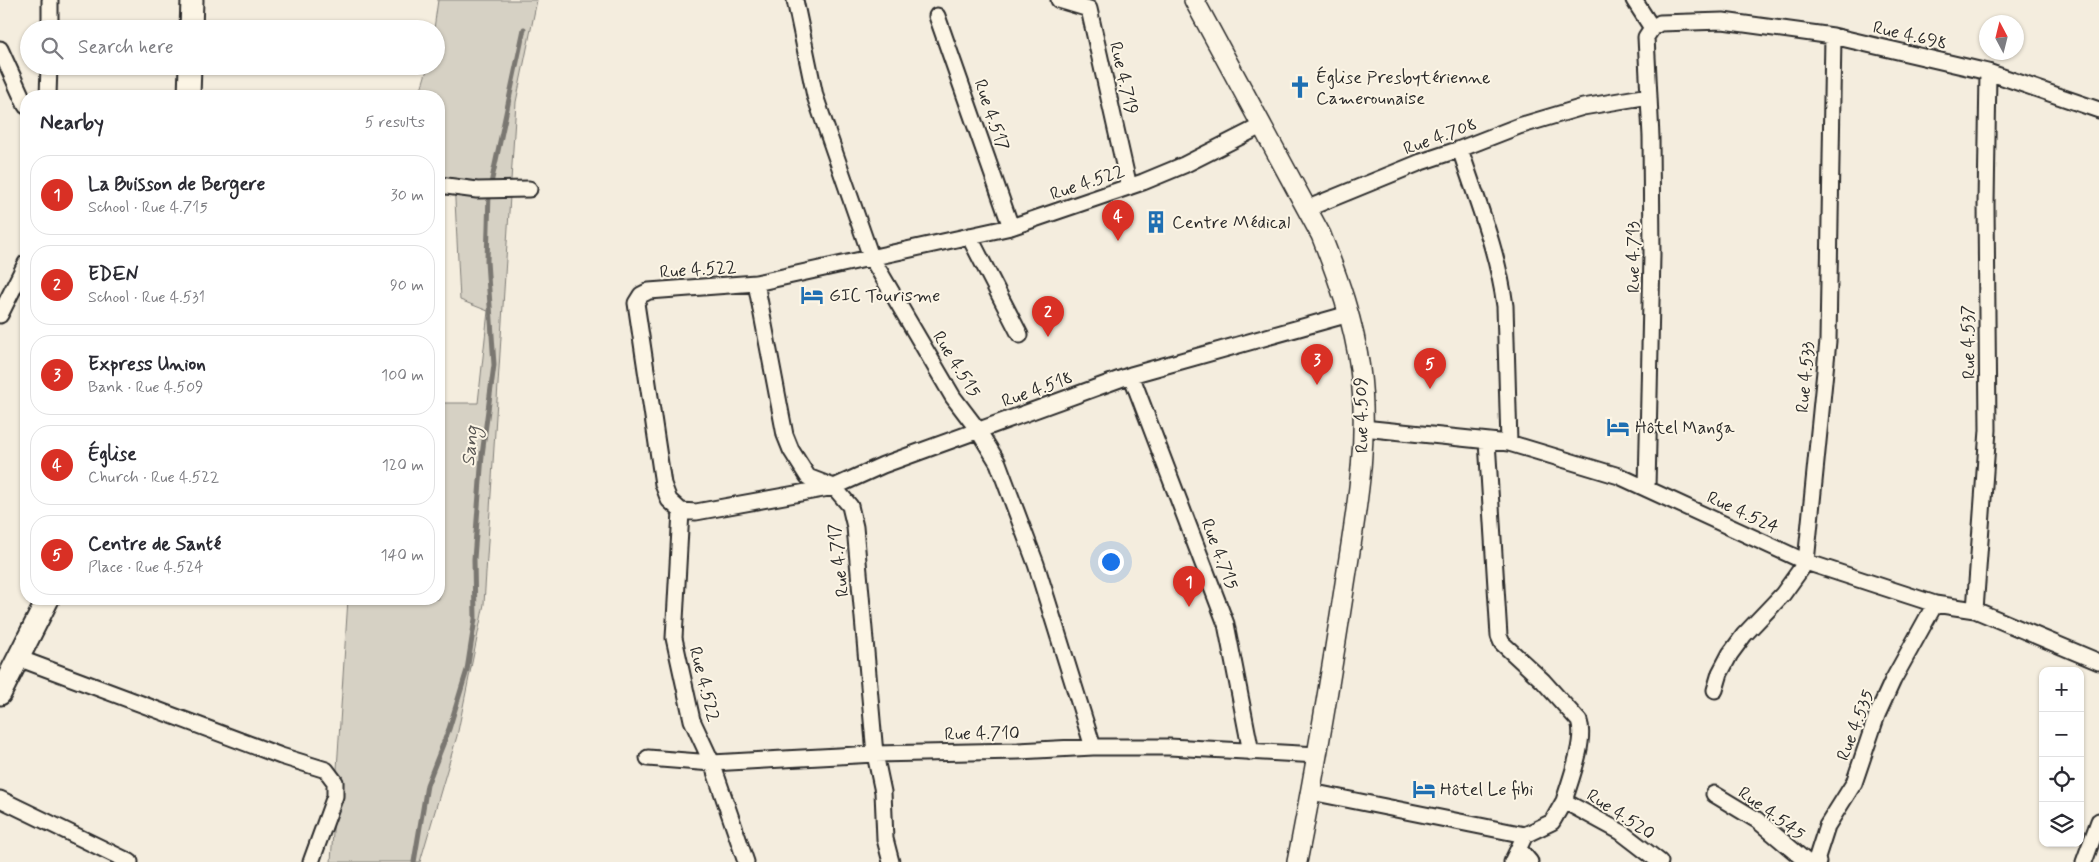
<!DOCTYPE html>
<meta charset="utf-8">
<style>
:root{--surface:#fff;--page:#f7f7f7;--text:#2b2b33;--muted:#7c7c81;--line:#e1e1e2;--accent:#d93025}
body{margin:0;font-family:Mynerve,sans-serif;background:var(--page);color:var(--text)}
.controls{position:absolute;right:15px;bottom:15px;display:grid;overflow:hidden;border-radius:10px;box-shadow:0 1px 4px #0004}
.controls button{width:45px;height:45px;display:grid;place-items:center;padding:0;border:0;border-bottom:1px solid var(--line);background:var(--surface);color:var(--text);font:25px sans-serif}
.compass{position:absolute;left:1979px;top:15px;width:45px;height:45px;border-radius:50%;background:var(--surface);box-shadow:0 1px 4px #0004;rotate:353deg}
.you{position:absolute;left:1110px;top:561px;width:18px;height:18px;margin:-12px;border:4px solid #fff;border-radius:50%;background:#1a73e8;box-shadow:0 0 0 8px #1a73e833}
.badge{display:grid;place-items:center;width:32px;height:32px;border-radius:50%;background:var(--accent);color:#fff;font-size:16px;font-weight:700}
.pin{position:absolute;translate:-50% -41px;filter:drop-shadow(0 1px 2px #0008)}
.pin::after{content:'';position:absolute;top:26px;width:18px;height:15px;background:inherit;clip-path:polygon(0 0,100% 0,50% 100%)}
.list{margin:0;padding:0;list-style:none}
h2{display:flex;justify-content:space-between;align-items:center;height:65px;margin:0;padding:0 20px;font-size:21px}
h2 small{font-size:16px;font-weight:400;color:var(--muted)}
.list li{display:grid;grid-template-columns:32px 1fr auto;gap:15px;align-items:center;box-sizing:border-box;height:80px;margin:0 10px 10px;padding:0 10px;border:1px solid var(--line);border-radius:20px}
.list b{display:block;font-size:19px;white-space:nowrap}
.list p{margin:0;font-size:16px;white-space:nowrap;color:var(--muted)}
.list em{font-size:16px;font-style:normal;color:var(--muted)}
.icon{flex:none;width:28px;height:28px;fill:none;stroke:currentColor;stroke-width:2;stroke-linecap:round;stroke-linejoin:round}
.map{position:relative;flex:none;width:2099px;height:862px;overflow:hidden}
.search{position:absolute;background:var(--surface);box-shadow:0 1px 4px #0004;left:20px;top:20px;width:425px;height:55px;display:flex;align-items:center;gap:12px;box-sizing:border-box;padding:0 18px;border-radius:28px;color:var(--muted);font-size:19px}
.panel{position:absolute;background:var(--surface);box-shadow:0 1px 4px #0004;left:20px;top:90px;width:425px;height:515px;border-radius:20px}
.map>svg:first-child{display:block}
.green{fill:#d6d1c4;stroke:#807e78}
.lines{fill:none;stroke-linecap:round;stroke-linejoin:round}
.stream{stroke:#7a7771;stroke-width:5}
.minor-casing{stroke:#2b2b2b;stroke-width:19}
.tertiary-casing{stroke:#2b2b2b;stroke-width:22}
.secondary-casing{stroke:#2b2b2b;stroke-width:25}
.minor{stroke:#fcf5e5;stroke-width:15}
.tertiary{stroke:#fcf5e5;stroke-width:19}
.secondary{stroke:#fcf5e5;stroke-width:21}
.labels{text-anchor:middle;stroke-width:4;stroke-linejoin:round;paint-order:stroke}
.street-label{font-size:18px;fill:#2b2b2b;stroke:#fcf5e5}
.poi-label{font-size:18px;fill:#2b2b2b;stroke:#fcf5e5;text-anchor:start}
.water-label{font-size:19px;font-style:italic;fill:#595754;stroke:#fcf5e5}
</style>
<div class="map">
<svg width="2099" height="862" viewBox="0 0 2099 862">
<rect width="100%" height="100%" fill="#f4edde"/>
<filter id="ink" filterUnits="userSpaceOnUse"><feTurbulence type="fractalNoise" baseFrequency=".02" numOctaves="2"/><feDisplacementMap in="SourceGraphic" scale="10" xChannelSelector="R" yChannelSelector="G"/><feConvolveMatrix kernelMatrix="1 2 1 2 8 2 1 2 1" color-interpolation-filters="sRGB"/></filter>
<g filter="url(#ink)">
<path class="green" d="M438 0H537L516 102 484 604 457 736 420 862H331L348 599H439V403H478L488 311 460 300 454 180 439 177V96H419L428 66H436V29H434Z"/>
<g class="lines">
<path class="stream" d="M414 862 427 785 449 729 467 670 475 619 474 559 482 455 494 365 487 261 489 193 524 29"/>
<defs>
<path id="minor" d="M795 0 815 96 871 257 953 397 978 430 998 463 1036 564 1093 747
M1059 0 1089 9 1129 187
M1634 0 1652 28 1660 23 1723 21 1833 36 1988 72 2099 110
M937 16 1011 227
M50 29V0
M0 49 26 106
M48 96 49 66
M1460 149C1477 201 1498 252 1505 306L1509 443
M439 185 477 190 529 189
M1306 209 1421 162 1460 149 1519 126 1583 107 1649 96
M969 236 1020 335
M756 283 785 435 791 450 808 477 834 487 850 506 855 527 875 754 883 792 885 839 891 862
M0 315 26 263
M1131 375 1226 624 1251 752
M1363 428 1509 443 1619 476 1806 562 1935 604 1975 610 2099 662
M1487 441 1499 636 1502 643 1543 681 1579 721C1586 740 1570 781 1564 801
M1647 488 1652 254 1651 137 1646 37 1652 28
M681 511 696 512 834 487 883 465 1131 375 1349 314
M1975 610 1988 430 1986 204 1988 72
M18 658 281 756 326 770 335 782V796L311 862
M1715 690 1720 673 1730 654 1744 635 1783 594 1806 562 1828 341 1833 36
M648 758 712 763 875 754 1018 751 1093 747H1169L1318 755
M1311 792 1525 835 1552 822 1564 801 1621 832 1660 862
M1714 794 1757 820 1807 862
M0 799 130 862
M1519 849 1530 862
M746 862 712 763 692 720 674 638 681 511 669 500 663 484 636 303 641 295 649 291 756 283 1011 227 1143 182 1184 165 1261 126
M1512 862 1525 835
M1818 862 1817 857 1827 826 1854 783 1877 715 1893 680 1935 604
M2084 862 2099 821"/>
<path id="tertiary" d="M1194 0 1321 235C1338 278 1354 322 1360 369 1370 443 1355 517 1344 590 1330 681 1315 772 1297 862"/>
<path id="secondary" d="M191 29 192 0
M189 96 190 66
M0 694 48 599"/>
</defs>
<use href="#minor" class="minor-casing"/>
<use href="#tertiary" class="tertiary-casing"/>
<use href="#secondary" class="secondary-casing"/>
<use href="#minor" class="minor"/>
<use href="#tertiary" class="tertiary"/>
<use href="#secondary" class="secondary"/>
</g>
</g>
<defs>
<symbol id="church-bare" viewBox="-9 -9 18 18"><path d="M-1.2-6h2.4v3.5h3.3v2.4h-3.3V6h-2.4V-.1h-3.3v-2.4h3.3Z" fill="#1f6fb2" stroke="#fcf5e5" stroke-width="2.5" paint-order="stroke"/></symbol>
<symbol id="building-bare" viewBox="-9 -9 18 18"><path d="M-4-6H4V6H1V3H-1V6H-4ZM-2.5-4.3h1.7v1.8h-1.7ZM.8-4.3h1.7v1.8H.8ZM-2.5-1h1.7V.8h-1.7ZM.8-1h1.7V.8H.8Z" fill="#1f6fb2" stroke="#fcf5e5" stroke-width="2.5" paint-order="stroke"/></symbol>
<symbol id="hotel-bare" viewBox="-9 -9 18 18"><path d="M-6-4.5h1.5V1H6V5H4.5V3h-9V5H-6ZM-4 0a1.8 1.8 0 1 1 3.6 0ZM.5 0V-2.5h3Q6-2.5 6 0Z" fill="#1f6fb2" stroke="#fcf5e5" stroke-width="2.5" paint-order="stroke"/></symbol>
</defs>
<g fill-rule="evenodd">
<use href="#church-bare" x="1284" y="71" width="32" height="32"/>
<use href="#building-bare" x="1140" y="206" width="32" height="32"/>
<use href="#hotel-bare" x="796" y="279" width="32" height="32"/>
<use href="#hotel-bare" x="1602" y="411" width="32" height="32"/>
<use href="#hotel-bare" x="1408" y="773" width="32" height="32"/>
</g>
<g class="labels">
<g class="street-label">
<text transform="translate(1910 35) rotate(13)" y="6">Rue 4.698</text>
<text transform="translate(1124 78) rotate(77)" y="6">Rue 4.719</text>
<text transform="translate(992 115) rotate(71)" y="6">Rue 4.517</text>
<text transform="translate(1440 136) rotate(-20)" y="6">Rue 4.708</text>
<text transform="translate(1087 182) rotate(-19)" y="6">Rue 4.522</text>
<text transform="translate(1633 257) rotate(-90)" y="6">Rue 4.713</text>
<text transform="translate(698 269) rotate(-4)" y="6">Rue 4.522</text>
<text transform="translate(1968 342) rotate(-91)" y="6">Rue 4.537</text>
<text transform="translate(957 364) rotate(58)" y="6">Rue 4.515</text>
<text transform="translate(1805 377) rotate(-85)" y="6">Rue 4.533</text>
<text transform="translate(1037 389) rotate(-20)" y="6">Rue 4.518</text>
<text transform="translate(1361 415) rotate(-91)" y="6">Rue 4.509</text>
<text transform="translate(1743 512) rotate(25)" y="6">Rue 4.524</text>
<text transform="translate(1220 554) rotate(69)" y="6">Rue 4.715</text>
<text transform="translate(838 560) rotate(-97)" y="6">Rue 4.717</text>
<text transform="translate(705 684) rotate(75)" y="6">Rue 4.522</text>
<text transform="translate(1855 725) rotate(-69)" y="6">Rue 4.535</text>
<text transform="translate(982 733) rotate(-1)" y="6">Rue 4.710</text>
<text transform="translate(1772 813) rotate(36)" y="6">Rue 4.545</text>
<text transform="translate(1621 814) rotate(33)" y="6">Rue 4.520</text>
</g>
<g class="poi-label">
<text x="1316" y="83">Église Presbytérienne<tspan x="1316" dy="21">Camerounaise</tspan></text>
<text x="1172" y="228">Centre Médical</text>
<text x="829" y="301">GIC Tourisme</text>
<text x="1635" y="433">Hôtel Manga</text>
<text x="1440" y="795">Hôtel Le fibi</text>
</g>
<g class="water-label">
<text transform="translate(469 446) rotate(-84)" y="7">Sang</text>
</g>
</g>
</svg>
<div class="controls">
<button>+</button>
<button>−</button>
<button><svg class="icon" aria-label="locate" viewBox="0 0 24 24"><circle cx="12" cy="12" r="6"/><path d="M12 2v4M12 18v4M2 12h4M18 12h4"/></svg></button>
<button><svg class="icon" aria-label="layers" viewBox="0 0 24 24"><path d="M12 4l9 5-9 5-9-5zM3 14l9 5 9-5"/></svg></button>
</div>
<svg class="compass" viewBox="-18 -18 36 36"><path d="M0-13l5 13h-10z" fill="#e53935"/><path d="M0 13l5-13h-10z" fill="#7c7c81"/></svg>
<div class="you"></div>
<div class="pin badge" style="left:1189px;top:607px">1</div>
<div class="pin badge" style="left:1048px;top:337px">2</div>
<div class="pin badge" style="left:1317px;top:385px">3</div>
<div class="pin badge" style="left:1118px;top:241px">4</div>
<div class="pin badge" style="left:1430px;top:389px">5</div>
<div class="search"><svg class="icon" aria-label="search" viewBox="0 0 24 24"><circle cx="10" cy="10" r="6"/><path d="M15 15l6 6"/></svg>Search here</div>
<section class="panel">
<h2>Nearby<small>5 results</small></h2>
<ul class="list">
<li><span class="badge">1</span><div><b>La Buisson de Bergere</b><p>School · Rue 4.715</p></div><em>30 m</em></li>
<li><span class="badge">2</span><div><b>EDEN</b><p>School · Rue 4.531</p></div><em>90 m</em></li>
<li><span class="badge">3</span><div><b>Express Union</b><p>Bank · Rue 4.509</p></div><em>100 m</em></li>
<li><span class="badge">4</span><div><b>Église</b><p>Church · Rue 4.522</p></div><em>120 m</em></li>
<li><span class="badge">5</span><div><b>Centre de Santé</b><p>Place · Rue 4.524</p></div><em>140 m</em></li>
</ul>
</section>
</div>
